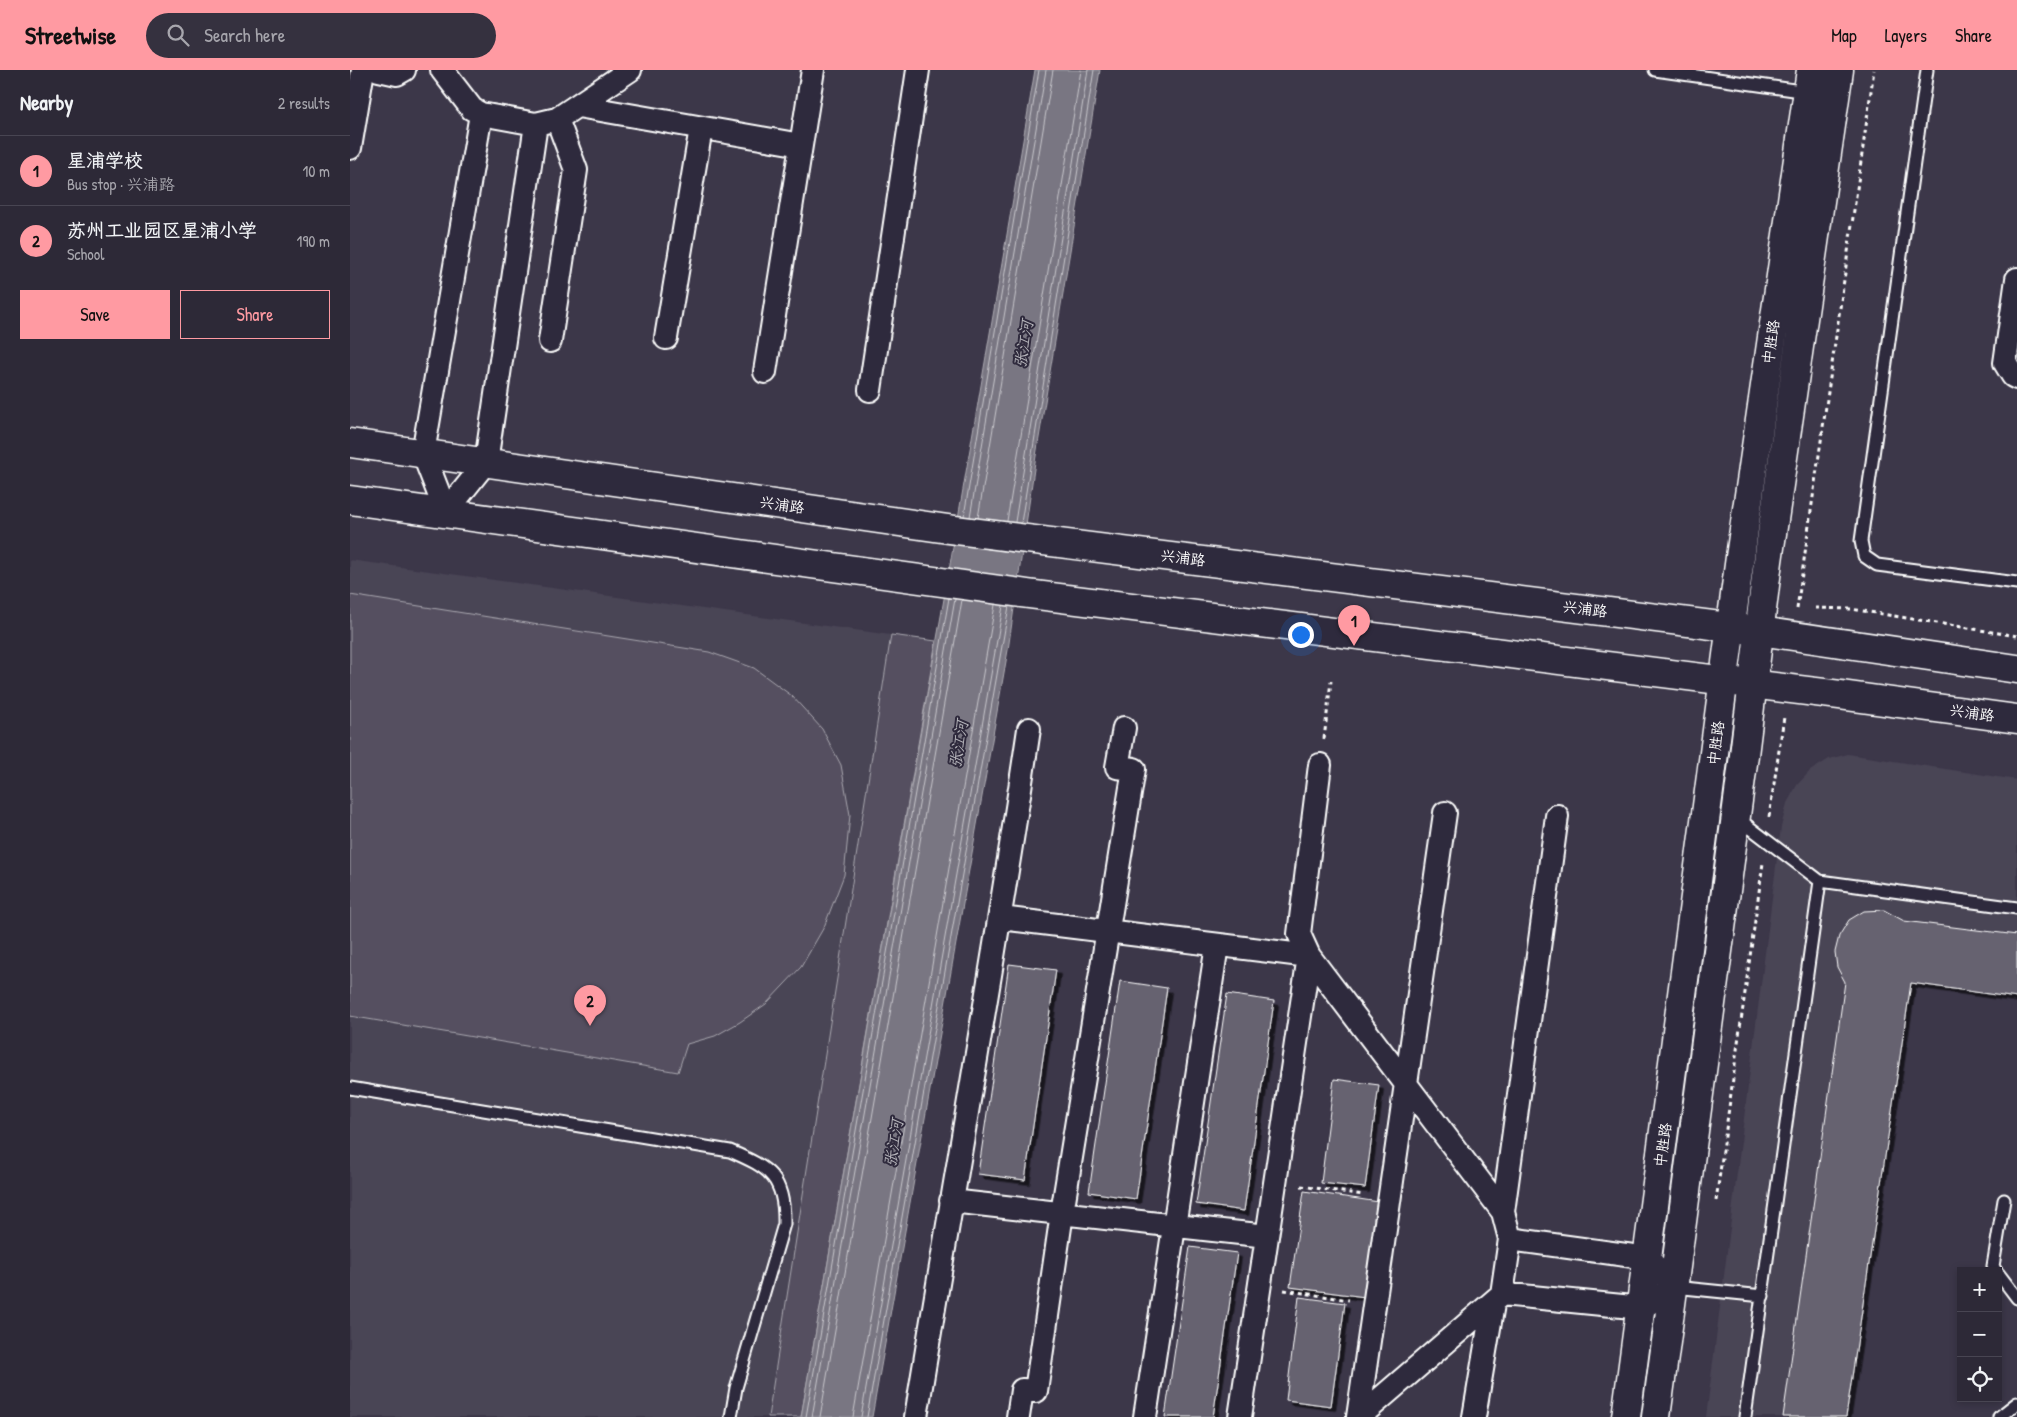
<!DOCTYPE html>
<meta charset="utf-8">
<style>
:root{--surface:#2d2937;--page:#35313f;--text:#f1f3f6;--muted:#a7a6ad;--line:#484552;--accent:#ff9aa2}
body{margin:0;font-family:"Patrick Hand","LXGW WenKai TC",sans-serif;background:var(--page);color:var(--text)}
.controls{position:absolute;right:15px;bottom:15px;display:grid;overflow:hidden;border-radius:0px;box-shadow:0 2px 8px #0003}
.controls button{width:45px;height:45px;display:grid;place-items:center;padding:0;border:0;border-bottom:1px solid var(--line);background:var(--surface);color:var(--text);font:25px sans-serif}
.you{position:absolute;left:950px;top:564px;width:18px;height:18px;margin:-12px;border:4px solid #fff;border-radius:50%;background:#1a73e8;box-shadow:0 0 0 8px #1a73e833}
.badge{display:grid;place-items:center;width:32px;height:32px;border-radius:50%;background:var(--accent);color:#111;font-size:16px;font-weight:700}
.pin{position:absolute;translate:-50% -41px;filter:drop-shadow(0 1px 2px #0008)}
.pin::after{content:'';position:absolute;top:26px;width:18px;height:15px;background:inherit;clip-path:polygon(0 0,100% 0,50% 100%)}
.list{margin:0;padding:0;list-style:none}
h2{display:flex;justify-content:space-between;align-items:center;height:65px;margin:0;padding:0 20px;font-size:21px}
h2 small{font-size:16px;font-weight:400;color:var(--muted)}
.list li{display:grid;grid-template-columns:32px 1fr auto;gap:15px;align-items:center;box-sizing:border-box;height:70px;padding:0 20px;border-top:1px solid var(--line)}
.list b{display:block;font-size:19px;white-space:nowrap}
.list p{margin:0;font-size:16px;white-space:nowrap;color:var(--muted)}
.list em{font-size:16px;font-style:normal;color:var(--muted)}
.actions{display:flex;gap:10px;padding:15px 20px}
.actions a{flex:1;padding:11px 0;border:1px solid var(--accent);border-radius:0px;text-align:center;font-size:18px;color:var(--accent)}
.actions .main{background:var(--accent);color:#111}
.icon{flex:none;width:28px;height:28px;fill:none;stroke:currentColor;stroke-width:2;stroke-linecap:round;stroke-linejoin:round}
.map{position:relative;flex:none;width:1667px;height:1347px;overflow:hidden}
header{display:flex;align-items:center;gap:30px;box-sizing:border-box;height:70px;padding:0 25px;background:var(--accent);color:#111}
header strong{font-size:24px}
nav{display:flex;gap:28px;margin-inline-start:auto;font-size:18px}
.search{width:350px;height:45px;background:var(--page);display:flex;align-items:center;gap:12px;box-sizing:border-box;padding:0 18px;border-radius:28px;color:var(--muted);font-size:19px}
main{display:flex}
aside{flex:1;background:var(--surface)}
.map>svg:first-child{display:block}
.built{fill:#494455}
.green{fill:#555060;stroke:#aaa8b0}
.water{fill:#797682;stroke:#afadb4}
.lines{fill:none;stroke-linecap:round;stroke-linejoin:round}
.shore{stroke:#c9c8cd;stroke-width:1}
.building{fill:#666270;stroke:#fff;filter:url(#shadow)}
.service-casing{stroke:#fff;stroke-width:15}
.minor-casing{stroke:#fff;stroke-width:26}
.secondary-casing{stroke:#fff;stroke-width:31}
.primary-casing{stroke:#fff;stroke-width:31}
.path{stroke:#fff;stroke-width:3;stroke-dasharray:4 4;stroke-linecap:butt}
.service{stroke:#2f2a3d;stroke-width:11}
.minor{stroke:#2f2a3d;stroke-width:22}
.secondary{stroke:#2f2a3d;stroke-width:28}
.primary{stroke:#2f2a3d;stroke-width:28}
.labels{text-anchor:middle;stroke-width:4;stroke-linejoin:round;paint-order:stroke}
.street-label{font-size:15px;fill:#fff;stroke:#2f2a3d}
.water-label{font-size:16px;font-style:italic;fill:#b5b4ba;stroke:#2f2a3d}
</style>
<header>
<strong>Streetwise</strong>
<div class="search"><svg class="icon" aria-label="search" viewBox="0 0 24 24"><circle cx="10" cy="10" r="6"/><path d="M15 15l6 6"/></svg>Search here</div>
<nav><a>Map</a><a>Layers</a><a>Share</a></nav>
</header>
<main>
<aside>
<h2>Nearby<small>2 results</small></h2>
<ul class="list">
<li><span class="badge">1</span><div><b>星浦学校</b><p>Bus stop · 兴浦路</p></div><em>10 m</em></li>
<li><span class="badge">2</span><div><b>苏州工业园区星浦小学</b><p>School</p></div><em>190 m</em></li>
</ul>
<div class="actions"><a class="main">Save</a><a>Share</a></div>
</aside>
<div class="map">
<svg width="1667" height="1347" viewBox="0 0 1667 1347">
<defs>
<filter id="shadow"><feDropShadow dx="4.5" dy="4.5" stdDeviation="0" flood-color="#0009"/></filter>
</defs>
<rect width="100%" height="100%" fill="#3c3749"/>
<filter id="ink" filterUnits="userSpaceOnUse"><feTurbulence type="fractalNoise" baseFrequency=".02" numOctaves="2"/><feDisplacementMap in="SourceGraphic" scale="10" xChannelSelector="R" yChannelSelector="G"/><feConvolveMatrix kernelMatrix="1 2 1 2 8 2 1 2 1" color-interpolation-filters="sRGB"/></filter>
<g filter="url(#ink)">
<path class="built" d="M0 490 541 565 418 1347H0Z
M1498 684 1667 710V928L1561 913 1496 1347H1356L1431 757 1437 733 1447 715 1460 701 1479 689Z"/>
<path class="green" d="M0 525 359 582 404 598 442 626 472 659 491 695 500 745 494 805 474 857 451 897 416 934 390 952 365 966 337 974 328 1002 0 946Z
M541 565 586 571 451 1347H418Z"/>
<path class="water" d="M685 0H750L685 392 658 580 522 1347H451C529 898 609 449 685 0Z"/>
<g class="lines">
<path class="shore" d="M614 446 689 0
M620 447 696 0
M628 448 703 0
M657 451 731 0
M665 452 738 0
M671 453 744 0
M456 1347 599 528
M462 1347 605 529
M470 1347 612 530
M503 1347 645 535
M511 1347 653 536
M517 1347 659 536"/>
</g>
<path class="building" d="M1534 840 1554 851 1667 865V928L1561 913 1496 1347H1433L1495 912 1487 897 1485 882 1489 866 1499 850 1514 841Z
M659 894 706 900 675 1110 628 1104Z
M770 911 817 918 786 1129 739 1122Z
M877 924 924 931 894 1141 846 1134Z
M984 1009 1029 1015 1015 1118 971 1113Z
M954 1121 1029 1132 1015 1227 940 1217Z
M840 1177 887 1183 863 1347H815Z
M949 1227 995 1233 981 1336 936 1330Z"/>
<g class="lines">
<defs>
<path id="service" d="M1305 0 1458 22
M1577 0 1511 471 1514 486 1527 495 1667 513
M1386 747 1470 811
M0 1018 380 1081C420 1098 435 1108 434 1154L386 1318 381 1347
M1646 1201 1643 1196 1654 1130
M1648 1203 1667 1228
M1324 1217 1413 1226
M1395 1347 1470 811 1667 838
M1649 1347 1667 1333"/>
<path id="minor" d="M29 0 47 4 54 0
M92 0 122 39 131 44 186 54 207 49 280 0
M228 36 451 75
M131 44 73 383 96 442 136 392 186 54
M0 78 13 0
M1667 209 1655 293 1663 306 1667 308
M316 268 351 58
M200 271 226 100 207 49
M415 302 463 0
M520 320 568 0
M651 848 959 886 1153 1142 1160 1169 1152 1224 1009 1347
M601 1131 917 1166
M1153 1142 1207 746
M1152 1224 1292 1238 1324 1217 1298 1188 1160 1169
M566 1347C603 1118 645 889 679 659
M668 1347 672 1320 686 1321 712 1143 784 699 767 697 774 658
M795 1347 867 875
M890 1347 959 886 949 864 970 695
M1008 1347 1095 743
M1124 1347 1143 1234"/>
<path id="secondary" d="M0 373 598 459 1410 561 1667 599
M0 430 678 524 1490 625 1667 649"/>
<path id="primary" d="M1276 1347 1390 487 1461 0
M1306 1347 1393 693 1418 491 1489 0"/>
</defs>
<use href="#service" class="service-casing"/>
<use href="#minor" class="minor-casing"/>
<use href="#secondary" class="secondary-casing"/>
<use href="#primary" class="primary-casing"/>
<path class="path" d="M1465 538 1501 539 1667 566
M1447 539 1524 0
M974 669 981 611
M1419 747 1434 647
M951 1116 1014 1125
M1366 1131 1413 793
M934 1220 999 1230"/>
<use href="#service" class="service"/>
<use href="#minor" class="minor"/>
<use href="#secondary" class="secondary"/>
<use href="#primary" class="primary"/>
</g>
</g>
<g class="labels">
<g class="street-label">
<text transform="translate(1421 272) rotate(-82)" y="5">中胜路</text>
<text transform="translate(432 435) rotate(8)" y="5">兴浦路</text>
<text transform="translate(833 488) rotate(7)" y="5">兴浦路</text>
<text transform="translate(1235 539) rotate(7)" y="5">兴浦路</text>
<text transform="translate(1622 643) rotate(8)" y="5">兴浦路</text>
<text transform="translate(1366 673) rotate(-83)" y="5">中胜路</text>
<text transform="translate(1313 1075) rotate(-82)" y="5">中胜路</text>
</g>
<g class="water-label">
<text transform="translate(673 274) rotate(-81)" y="6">张江河</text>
<text transform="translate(608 674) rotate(-81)" y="6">张江河</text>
<text transform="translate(543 1073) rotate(-81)" y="6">张江河</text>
</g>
</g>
</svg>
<div class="controls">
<button>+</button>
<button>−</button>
<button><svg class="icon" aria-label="locate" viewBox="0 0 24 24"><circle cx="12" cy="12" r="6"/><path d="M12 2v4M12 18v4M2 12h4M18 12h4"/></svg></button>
</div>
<div class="you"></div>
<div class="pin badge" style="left:1004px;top:576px">1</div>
<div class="pin badge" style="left:240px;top:956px">2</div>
</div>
</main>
